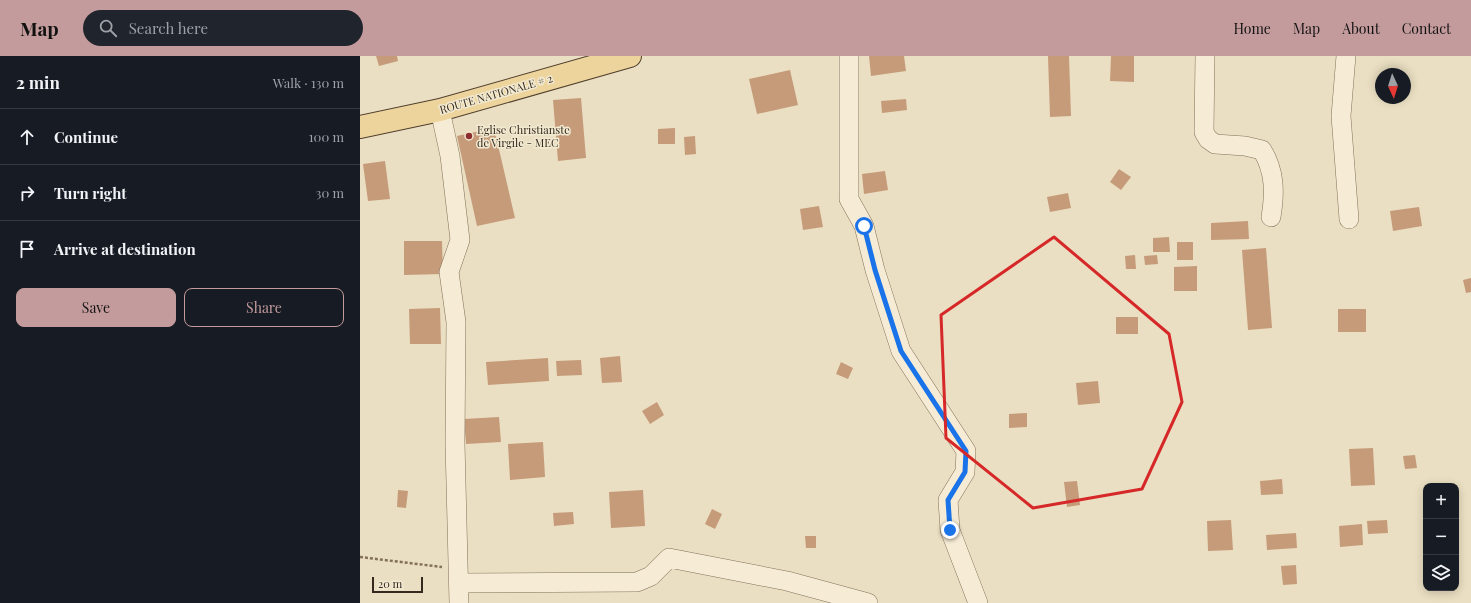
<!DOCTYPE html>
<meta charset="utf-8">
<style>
:root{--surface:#171b24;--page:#20242c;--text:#f1f3f6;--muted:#9ea1a6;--line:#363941;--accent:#c49b9c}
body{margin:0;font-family:"Playfair Display",serif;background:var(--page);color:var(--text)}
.controls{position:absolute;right:12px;bottom:12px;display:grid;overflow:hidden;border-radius:8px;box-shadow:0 2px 10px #0003}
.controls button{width:36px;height:36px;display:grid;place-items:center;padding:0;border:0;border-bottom:1px solid var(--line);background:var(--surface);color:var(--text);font:20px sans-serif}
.compass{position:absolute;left:1015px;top:12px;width:36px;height:36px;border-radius:50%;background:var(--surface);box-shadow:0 2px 10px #0003;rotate:176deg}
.scale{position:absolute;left:12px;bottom:10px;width:51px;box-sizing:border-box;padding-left:4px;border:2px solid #34291e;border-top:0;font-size:11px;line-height:14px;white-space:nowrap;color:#34291e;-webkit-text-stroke:3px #f2e9d1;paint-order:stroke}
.stop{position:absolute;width:12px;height:12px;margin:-9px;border:3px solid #1a73e8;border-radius:50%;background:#fff}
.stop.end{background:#1a73e8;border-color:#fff;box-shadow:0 1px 4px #0008}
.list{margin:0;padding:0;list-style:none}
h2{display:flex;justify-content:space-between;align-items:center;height:52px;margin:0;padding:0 16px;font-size:17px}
h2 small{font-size:13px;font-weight:400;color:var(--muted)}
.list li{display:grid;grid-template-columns:26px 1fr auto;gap:12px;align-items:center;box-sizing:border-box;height:56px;padding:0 16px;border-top:1px solid var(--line)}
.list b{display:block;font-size:15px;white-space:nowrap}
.list em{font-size:13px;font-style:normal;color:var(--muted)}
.actions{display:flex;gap:8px;padding:12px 16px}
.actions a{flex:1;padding:9px 0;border:1px solid var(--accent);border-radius:8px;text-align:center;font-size:14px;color:var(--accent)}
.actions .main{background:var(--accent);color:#111}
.icon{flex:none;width:22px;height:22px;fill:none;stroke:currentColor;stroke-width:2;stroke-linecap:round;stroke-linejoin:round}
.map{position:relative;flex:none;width:1111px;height:547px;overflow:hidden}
header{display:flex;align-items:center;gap:24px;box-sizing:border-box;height:56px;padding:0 20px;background:var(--accent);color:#111}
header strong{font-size:19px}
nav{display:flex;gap:22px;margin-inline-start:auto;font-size:14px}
.search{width:280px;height:36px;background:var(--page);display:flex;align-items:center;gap:10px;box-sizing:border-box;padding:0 14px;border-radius:22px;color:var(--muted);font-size:15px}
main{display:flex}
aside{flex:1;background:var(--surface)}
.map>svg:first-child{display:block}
.building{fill:#c69b7a}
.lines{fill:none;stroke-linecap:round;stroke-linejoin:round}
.minor-casing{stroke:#83715b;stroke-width:20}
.primary-casing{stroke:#513f2f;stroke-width:24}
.path{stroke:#83715b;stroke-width:2.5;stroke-dasharray:3 2;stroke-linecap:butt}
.minor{stroke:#f6ecd5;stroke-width:19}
.primary{stroke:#ecd49c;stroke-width:22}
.route{stroke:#1a73e8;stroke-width:5}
.marked{fill:none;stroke:#d62828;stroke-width:3;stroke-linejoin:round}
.poi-dot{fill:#8e2f2f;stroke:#f2e9d1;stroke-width:1.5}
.labels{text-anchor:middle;stroke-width:3;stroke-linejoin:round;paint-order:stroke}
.street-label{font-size:11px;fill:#34291e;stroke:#f2e9d1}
.poi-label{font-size:11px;fill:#34291e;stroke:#f2e9d1;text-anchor:start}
</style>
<header>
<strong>Map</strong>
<div class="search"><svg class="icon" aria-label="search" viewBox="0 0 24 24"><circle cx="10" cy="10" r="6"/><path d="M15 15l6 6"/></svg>Search here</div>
<nav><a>Home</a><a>Map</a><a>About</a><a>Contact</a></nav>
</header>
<main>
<aside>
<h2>2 min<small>Walk · 130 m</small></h2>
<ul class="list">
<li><svg class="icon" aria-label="ahead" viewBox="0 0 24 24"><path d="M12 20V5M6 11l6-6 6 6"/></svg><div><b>Continue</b></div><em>100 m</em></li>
<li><svg class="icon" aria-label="right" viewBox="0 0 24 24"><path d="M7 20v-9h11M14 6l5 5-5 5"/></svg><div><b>Turn right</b></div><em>30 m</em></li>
<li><svg class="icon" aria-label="arrive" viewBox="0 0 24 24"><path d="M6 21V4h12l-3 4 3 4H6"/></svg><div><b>Arrive at destination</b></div></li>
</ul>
<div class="actions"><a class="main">Save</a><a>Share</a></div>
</aside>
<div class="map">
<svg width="1111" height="547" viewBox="0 0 1111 547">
<rect width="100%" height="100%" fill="#eadfc2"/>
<path class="building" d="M16 0H37L38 5 19 10Z
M509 0H544L546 15 511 20Z
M688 0H709L711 60 690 61Z
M751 0H774V26L750 25Z
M430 14 438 49 397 58 389 23Z
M221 42 226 102 198 105 193 44Z
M546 43 547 54 522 57 521 45Z
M134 72 155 162 117 170 97 80Z
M315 72V88H298V73Z
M335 80 336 98 325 99 324 81Z
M25 105 30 143 8 145 3 108Z
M759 113 771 121 761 134 750 126Z
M525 115 528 134 504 138 502 118Z
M708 137 711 152 690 156 687 141Z
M459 150 463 171 443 174 440 153Z
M1059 151 1062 170 1033 175 1030 155Z
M888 165 889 183 851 184V167Z
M809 181 810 196H793V182Z
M44 185H82L83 218 44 219Z
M817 186H833V204H817Z
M906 192 912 272 888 274 882 194Z
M775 199 776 213H766L765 200Z
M797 199 798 208 785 209 784 200Z
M837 210V235H814V211Z
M1111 222V236L1106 237 1103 224Z
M80 252 81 288H50L49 253Z
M978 253H1006V276H978Z
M756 261H778V278H756Z
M260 300 262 326 242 327 240 302Z
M188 302 189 325 128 329 126 306Z
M221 304 222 319 197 320 196 305Z
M481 306 493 312 488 323 476 318Z
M738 325 740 347 718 349 716 327Z
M297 346 304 359 290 368 282 355Z
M667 357V371L649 372V358Z
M139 361 141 386 106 388 104 363Z
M183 386 185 421 150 424 148 388Z
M1013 392 1015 429 991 430 989 393Z
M1055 399 1057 412 1045 413 1043 400Z
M922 423 923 438 901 439 900 425Z
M717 425 720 449 707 451 704 426Z
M38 434 48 435 46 452 37 451Z
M283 434 285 470 251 472 249 436Z
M352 453 362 458 355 473 345 468Z
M213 456 214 468 194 470 193 457Z
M871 464 873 494 848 495 847 465Z
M1027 464 1028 477 1008 478 1007 465Z
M1002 468 1003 489 980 491 979 470Z
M936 477 937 492 907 494 906 479Z
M445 480H456V492H446Z
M936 509 937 528 923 529 921 510Z"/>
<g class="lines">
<defs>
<path id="minor" d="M489 0V143L504 170 515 214 541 295 606 395 605 416 588 444 590 474 618 547
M845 0 844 76 848 83 855 88 885 90 902 94C915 115 915 137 911 161
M986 0 981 60 989 163
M80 54 90 100 100 184 89 216 96 266 95 387 99 547
M99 527 277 526 291 520 309 502 427 525 508 547"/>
<path id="primary" d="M0 71 80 54 270 0"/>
</defs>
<use href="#minor" class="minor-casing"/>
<use href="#primary" class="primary-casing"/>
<path class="path" d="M0 501 82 511"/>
<use href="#minor" class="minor"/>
<use href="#primary" class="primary"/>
</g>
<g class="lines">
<path class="route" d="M504 170 515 214 541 295 606 395 605 416 588 444 590 474"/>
</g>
<path class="marked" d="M694 181 809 278 822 346 782 433 673 452 586 382 581 259Z"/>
<circle class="poi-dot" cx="109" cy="80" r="4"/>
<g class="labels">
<g class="street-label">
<text transform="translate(136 38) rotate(-16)" y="4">ROUTE NATIONALE # 2</text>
</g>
<g class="poi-label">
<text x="117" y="78">Eglise Christianste<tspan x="117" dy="13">de Virgile - MEC</tspan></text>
</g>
</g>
</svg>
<div class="controls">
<button>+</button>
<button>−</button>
<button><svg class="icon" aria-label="layers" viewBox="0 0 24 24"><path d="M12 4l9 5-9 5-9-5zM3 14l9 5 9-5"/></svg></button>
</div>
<svg class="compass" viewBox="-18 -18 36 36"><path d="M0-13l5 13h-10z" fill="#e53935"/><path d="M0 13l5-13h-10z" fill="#9ea1a6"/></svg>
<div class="scale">20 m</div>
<div class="stop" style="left:504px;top:170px"></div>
<div class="stop end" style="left:590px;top:474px"></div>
</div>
</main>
